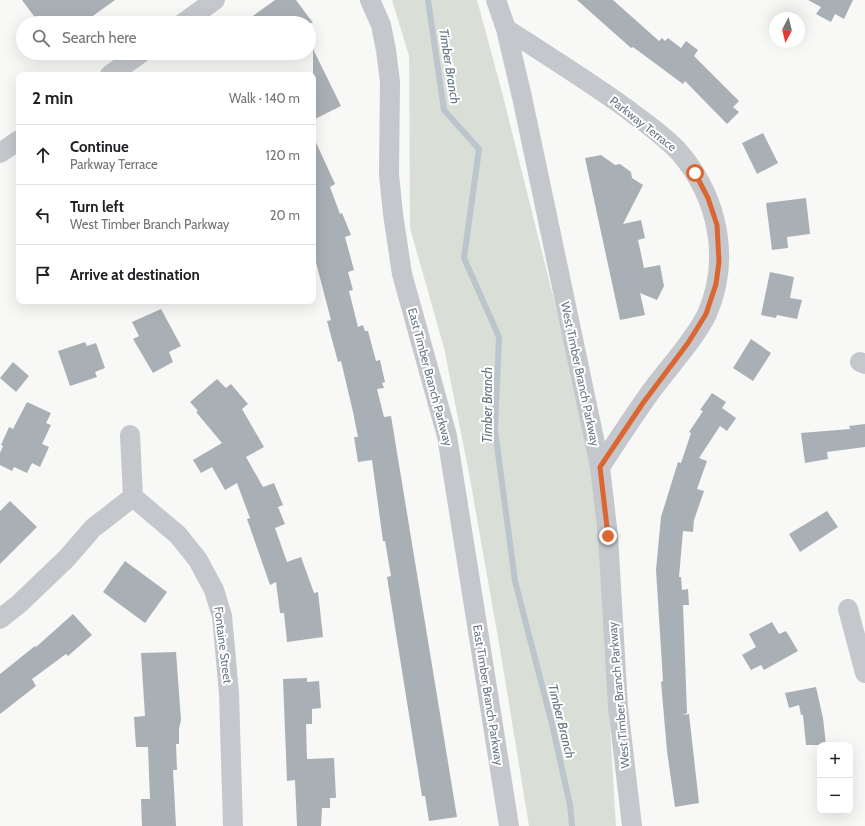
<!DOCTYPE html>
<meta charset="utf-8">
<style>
:root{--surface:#fff;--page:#f6f6f6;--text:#202124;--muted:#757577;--line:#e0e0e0}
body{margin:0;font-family:Cabin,sans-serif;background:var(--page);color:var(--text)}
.controls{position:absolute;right:12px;bottom:12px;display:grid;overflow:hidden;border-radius:8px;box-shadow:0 4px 16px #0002}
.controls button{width:36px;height:36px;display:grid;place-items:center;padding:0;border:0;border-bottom:1px solid var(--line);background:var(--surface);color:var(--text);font:20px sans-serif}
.compass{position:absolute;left:769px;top:12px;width:36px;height:36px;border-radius:50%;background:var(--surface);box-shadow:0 4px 16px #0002;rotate:187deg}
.stop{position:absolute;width:12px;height:12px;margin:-9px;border:3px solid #dc6632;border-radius:50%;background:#fff}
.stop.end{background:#dc6632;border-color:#fff;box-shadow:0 1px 4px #0008}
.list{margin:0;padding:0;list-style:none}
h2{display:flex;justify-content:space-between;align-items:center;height:52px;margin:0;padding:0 16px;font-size:17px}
h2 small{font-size:13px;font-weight:400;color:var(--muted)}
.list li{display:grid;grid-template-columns:26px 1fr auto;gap:12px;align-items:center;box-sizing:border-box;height:60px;padding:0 16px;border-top:1px solid var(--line)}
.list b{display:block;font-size:15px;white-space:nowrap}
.list p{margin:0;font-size:13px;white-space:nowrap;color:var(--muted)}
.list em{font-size:13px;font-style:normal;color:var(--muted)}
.icon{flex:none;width:22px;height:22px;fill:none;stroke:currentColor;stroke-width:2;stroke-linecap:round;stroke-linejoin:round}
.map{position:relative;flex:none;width:865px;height:826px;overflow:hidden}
.search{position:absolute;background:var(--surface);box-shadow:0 4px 16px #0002;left:16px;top:16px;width:300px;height:44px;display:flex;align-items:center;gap:10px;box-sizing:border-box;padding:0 14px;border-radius:22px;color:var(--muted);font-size:15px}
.panel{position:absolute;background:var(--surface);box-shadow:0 4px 16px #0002;left:16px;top:72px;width:300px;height:232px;border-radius:8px}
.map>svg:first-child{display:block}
.green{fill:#d9dfd7}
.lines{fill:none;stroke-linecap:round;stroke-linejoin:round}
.stream{stroke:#bcc5cb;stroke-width:6}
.building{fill:#a8b0b6}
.minor{stroke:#c4c7cb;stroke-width:20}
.route{stroke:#dc6632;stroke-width:5}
.labels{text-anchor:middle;stroke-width:4;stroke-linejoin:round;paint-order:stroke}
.street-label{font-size:12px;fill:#687685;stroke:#fff}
.water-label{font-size:13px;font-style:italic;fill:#647781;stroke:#fff}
</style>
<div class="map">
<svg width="865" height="826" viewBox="0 0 865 826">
<rect width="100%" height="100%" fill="#f8f8f6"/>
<path class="green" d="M392 0H477L502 92 590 444 596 498 616 826H529L500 649 469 473 444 348 410 228 409 56Z"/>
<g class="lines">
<path class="stream" d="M428 0 444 110 479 149 464 258 499 337 495 430 515 581 552 724 570 805 572 826"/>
</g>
<path class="building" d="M22 0H115L83 23H39Z
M275 0H296L313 23H243Z
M577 0H613L659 41 662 38 665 41 668 38 681 48 686 41 698 50 694 56 739 101 733 107 739 112 727 124 685 81 683 84 633 47 631 48Z
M808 0H853L844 19 835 14 831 22 816 14 821 7Z
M313 49 341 106 313 120Z
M763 133 778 163 757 174 742 143Z
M313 136 335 184 330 187 340 214 342 213 351 235 345 237 354 270 348 272 353 290 349 291 358 327 363 325 365 331H368L376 361 380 360 385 382 382 383 384 388 377 389 384 417 391 416 457 817 429 821 425 796H422L387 577 391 576 385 541H383L372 460 358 462 354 437H358L353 412 341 361 338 362 327 321 331 320 313 251Z
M601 155 615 165 620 164 631 172 632 178 643 185 623 224 641 220 645 238 638 240 644 268 660 265 664 286 657 300 640 293 645 315 620 320 585 158Z
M806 198 810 234 787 237 788 248 772 250 766 203Z
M770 272 794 277 790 298 802 300 797 319 777 315 776 318 761 315Z
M161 309 181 346 169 352 173 362 153 373 133 339 139 336 132 322Z
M751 339 771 353 753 381 733 368Z
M85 342 87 346 96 343 105 368 95 372 97 377 70 386 58 351Z
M13 362 29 376 16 392 0 378Z
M217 379 226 388 231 384 248 404 242 409 264 447 246 457 263 487 274 483 283 505 278 507 285 524 275 528 287 562 301 557 314 593 318 592 323 637 287 642 284 613H280L276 582 270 585 247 519 250 518 237 483 225 490 212 467 201 473 193 460 222 443 196 412 198 411 190 402Z
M712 393 726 402 722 408 736 418 727 431 720 426 699 458 707 461 697 489 704 491 694 520 693 532 683 531 679 577H681L682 590 688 589 689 605H683L687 713 683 715 689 714 699 803 675 807 667 751 661 682 663 681 656 570 661 517 678 462 681 463 691 433 689 432 703 411 700 410Z
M27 402 51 413 46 423 51 425 42 444 49 447 40 467 32 463 27 473 14 467 12 471 0 465V453L3 446 1 445 9 427 13 429Z
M865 424V447L827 452 828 459 805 463 801 433 850 429 849 426Z
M10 501 37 527 0 564V511Z
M827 511 838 527 800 552 789 534Z
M125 561 167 592 145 623 103 592Z
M73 614 92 635 68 656 66 654 32 679 36 686 0 714V674L35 646 36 647Z
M772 622 779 634 786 631 798 651 764 670 761 665 751 670 742 655 756 647 749 634Z
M176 652 181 720 179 729V744H176L177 770H173L176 826H142L141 799H150L148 747H136L134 717 145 716 141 653Z
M307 678V682L319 681 321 708 312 709V724H306L307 759 334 758 336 798H330V808H322L321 826H297L295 780 287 781 283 679Z
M816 687 823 718 826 745H806L803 715H801L799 705 789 708 785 693Z"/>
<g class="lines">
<path class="minor" d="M370 0 381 25 386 50 390 82 389 174 393 214 402 274 447 436 509 826
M496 0 506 29 522 97 600 467 608 536 618 707 632 826
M183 23 215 0
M506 29C547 55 588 81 627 109 645 123 665 136 680 153 718 198 731 259 707 314 695 339 669 367 652 390 634 415 617 441 600 467
M110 75 141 53
M0 153 19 140
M860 362 865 364
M133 497 178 535 198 560 214 590 222 616 229 693 233 826
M848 609 865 673
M0 619 19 604 67 558 93 528 133 497 130 435"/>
</g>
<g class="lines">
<path class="route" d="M608 536 600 467 643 403 688 343 706 314 716 284 719 262 717 225 708 198 695 173"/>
</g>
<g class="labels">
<g class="street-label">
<text transform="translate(643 124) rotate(38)" y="4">Parkway Terrace</text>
<text transform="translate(580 374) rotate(78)" y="4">West Timber Branch Parkway</text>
<text transform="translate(430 377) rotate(75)" y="4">East Timber Branch Parkway</text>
<text transform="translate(223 645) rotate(83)" y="4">Fontaine Street</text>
<text transform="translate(488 695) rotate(81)" y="4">East Timber Branch Parkway</text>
<text transform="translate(619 695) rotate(-95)" y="4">West Timber Branch Parkway</text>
</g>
<g class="water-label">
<text transform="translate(450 66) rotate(81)" y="5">Timber Branch</text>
<text transform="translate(487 405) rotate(-90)" y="5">Timber Branch</text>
<text transform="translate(562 721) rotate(76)" y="5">Timber Branch</text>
</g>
</g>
</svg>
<div class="controls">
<button>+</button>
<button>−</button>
</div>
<svg class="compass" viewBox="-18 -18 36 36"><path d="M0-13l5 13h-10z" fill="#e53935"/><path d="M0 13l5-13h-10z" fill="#757577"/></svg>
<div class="stop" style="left:695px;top:173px"></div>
<div class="stop end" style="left:608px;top:536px"></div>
<div class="search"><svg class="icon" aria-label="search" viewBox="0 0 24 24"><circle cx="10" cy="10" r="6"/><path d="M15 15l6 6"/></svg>Search here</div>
<section class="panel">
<h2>2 min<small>Walk · 140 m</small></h2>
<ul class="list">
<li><svg class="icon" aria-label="ahead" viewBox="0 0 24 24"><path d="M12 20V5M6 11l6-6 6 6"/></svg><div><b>Continue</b><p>Parkway Terrace</p></div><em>120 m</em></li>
<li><svg class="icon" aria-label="left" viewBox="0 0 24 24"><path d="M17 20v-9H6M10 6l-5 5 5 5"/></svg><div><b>Turn left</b><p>West Timber Branch Parkway</p></div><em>20 m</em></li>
<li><svg class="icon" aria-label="arrive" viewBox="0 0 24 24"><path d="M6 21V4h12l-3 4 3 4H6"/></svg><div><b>Arrive at destination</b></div></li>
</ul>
</section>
</div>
